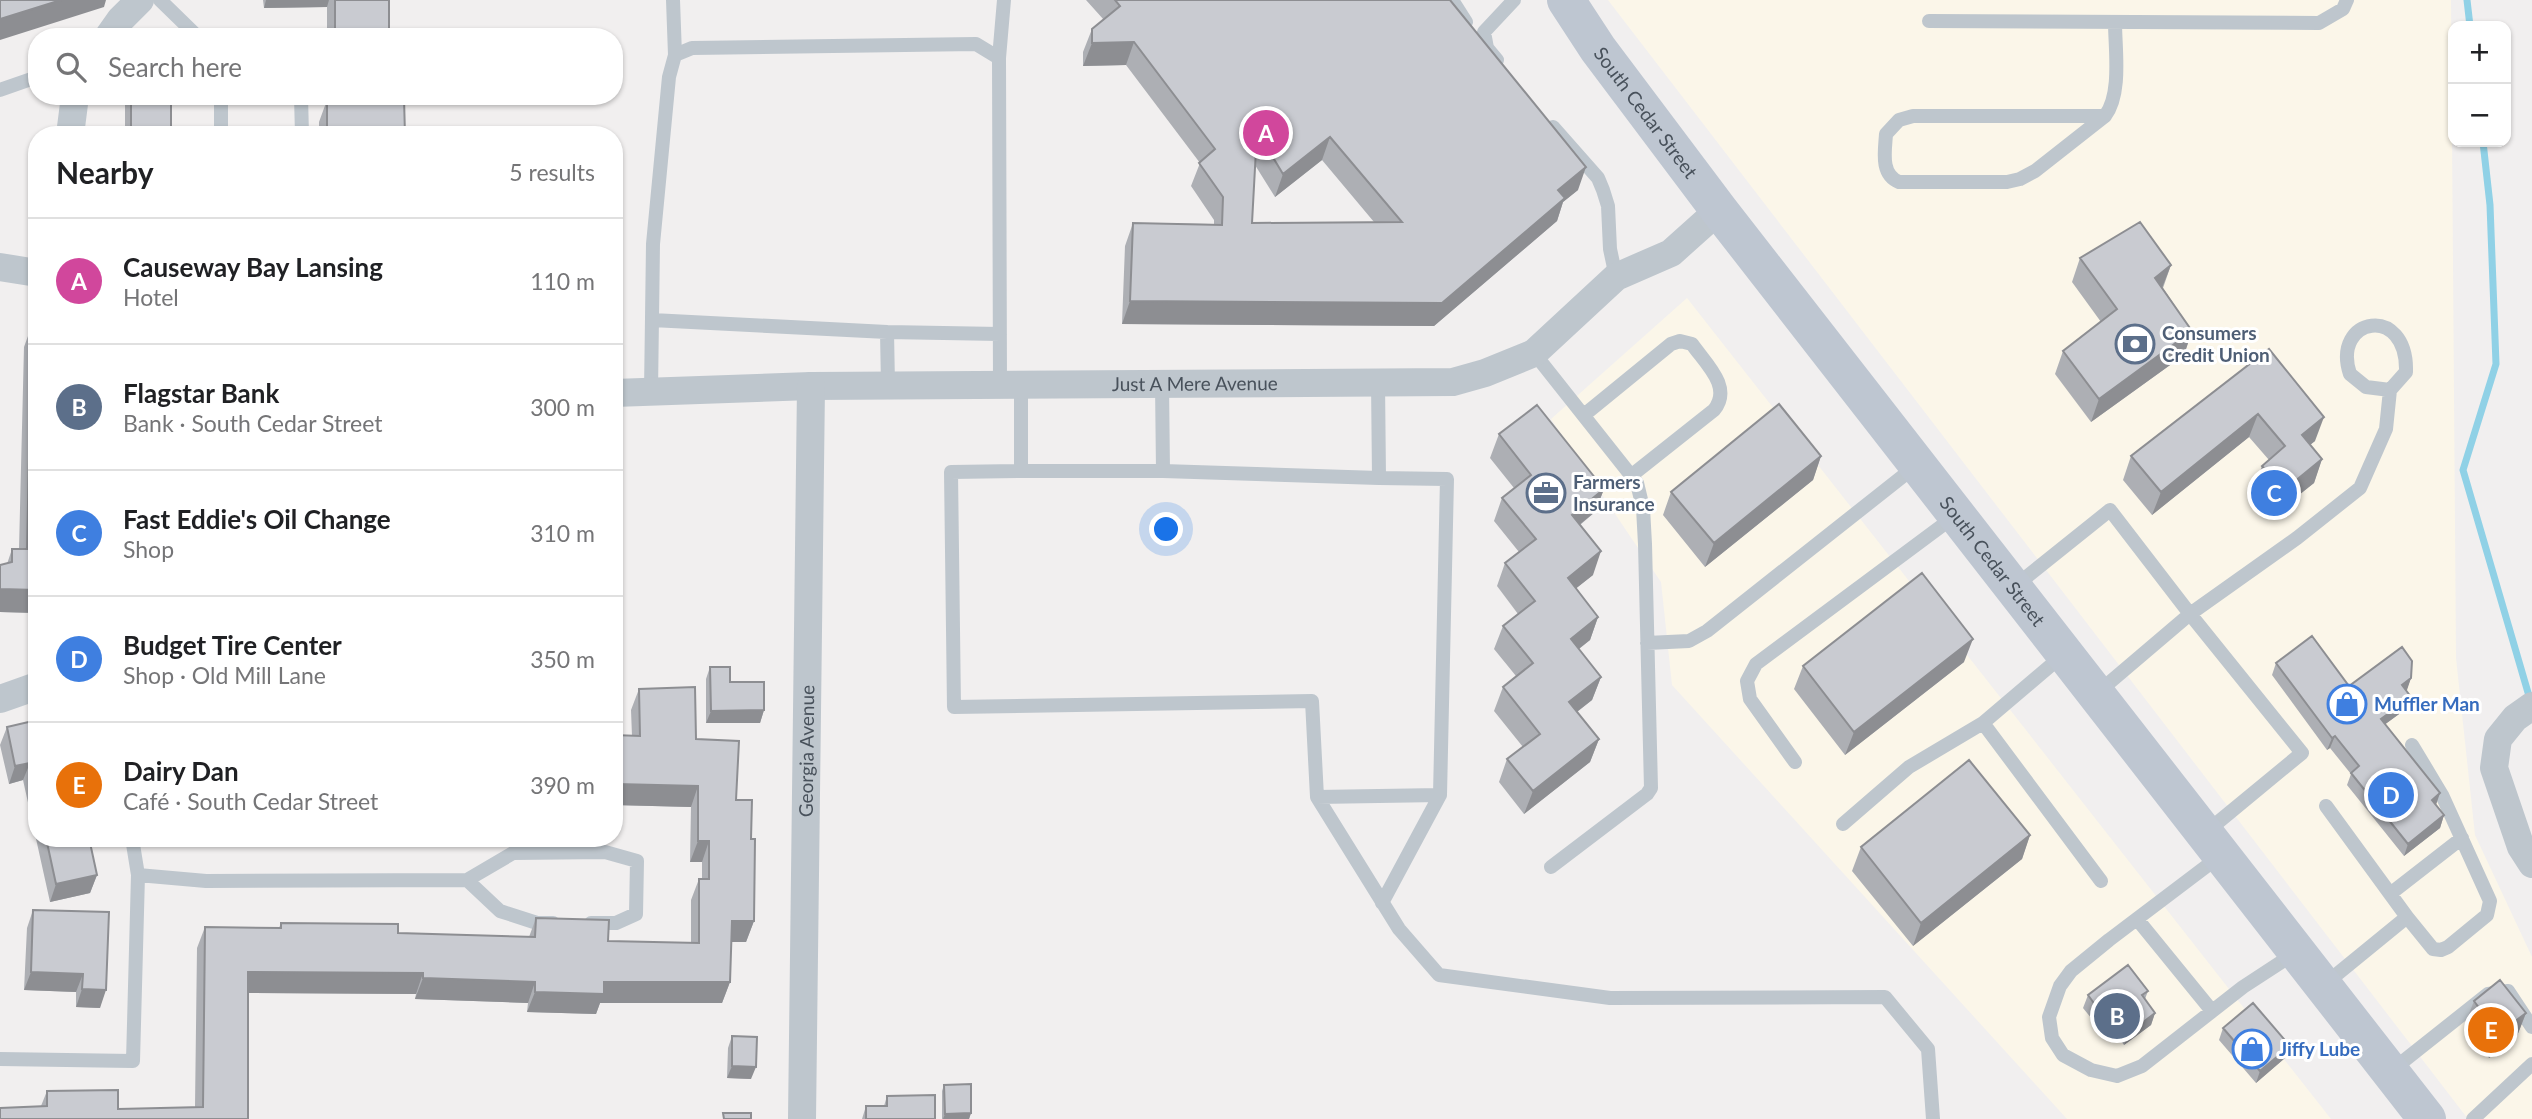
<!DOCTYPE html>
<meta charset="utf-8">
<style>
:root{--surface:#fff;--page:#f6f6f6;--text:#202124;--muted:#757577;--line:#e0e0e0;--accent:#0f766e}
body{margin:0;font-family:Lato,sans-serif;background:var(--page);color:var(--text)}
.controls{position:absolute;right:21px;top:21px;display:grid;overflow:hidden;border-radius:14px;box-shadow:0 2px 5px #0004}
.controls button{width:63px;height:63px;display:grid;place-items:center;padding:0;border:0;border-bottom:2px solid var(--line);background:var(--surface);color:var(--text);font:35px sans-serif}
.you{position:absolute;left:1167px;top:530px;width:24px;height:24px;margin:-18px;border:5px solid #fff;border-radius:50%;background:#1a73e8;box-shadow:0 0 0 10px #1a73e833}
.badge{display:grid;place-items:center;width:46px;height:46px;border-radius:50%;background:var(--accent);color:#fff;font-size:23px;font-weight:700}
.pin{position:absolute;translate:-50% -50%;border:4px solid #fff;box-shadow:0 2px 7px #0006}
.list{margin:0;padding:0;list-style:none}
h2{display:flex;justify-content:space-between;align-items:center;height:91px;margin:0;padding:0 28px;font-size:30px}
h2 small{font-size:23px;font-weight:400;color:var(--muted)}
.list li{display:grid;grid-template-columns:46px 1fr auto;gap:21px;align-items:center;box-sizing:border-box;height:126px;padding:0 28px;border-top:2px solid var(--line)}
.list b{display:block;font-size:26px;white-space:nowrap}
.list p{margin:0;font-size:23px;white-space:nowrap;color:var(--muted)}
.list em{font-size:23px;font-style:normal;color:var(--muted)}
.icon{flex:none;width:38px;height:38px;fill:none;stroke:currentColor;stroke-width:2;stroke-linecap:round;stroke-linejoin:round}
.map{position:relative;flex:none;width:2532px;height:1119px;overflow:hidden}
.search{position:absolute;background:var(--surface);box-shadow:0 2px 5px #0004;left:28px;top:28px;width:595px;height:77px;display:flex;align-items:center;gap:18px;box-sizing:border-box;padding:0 24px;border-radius:28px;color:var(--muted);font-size:26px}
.panel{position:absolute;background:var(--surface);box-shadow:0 2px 5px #0004;left:28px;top:126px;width:595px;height:721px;border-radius:28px}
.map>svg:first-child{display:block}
.commercial{fill:#fbf6e9}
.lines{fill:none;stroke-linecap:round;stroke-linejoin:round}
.stream{stroke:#90d1e6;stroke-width:7}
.lane{stroke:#bec6cd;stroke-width:14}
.street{stroke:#bec6cd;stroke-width:28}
.secondary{stroke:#bec6d1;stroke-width:38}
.wall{fill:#adafb4;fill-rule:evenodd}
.shaded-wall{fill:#8d8e92}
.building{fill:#c9cbd1;stroke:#8d8e92;stroke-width:2;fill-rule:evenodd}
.labels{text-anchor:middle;stroke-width:6;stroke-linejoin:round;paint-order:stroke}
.street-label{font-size:19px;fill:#48515b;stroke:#fff}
.service-label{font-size:19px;font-weight:bold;fill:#4e5e75;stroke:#fff;text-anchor:start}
.shop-label{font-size:19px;font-weight:bold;fill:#366cbe;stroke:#fff;text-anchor:start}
</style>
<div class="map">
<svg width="2532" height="1119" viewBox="0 0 2532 1119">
<rect width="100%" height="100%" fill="#f1efef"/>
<path class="commercial" d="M1608 0H2451L2456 658 2475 835 2532 957V1119H2468Z
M1687 298 2331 1119H2067L1672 685 1661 582 1551 419Z"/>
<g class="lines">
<path class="stream" d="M2467 0 2470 26
M2483 142 2490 205 2496 364 2463 470 2529 696"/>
<path class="lane" d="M160 0 198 37
M673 0 675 55
M1452 0 1466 22
M1929 21 2319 23 2343 9 2347 0
M999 58 1004 0
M1497 60 1487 48 1484 32 1514 0
M0 90 37 77
M221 96V135
M301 96 302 135
M2105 116H1913L1899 120 1886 134C1885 151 1880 174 1899 182H2007L2020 179 2035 171 2105 116C2122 94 2115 49 2115 22
M1553 127 1598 178 1603 190 1608 206 1610 249 1616 277
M652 320 887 332
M1534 353 1637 483 1643 508 1645 544 1651 788 1647 794 1551 867
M1021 384V471L951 472 954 707 1312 701 1317 797 1440 795 1447 479 1379 478 1378 382
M888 385 887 332 1000 334
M651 392 653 244 669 77 675 55 692 48 976 44 999 58 1000 384
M1584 415 1671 344 1680 341 1692 344C1705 363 1733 387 1714 410L1632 475
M1021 471H1163L1162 384
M1163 471 1379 478
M2014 587 2110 510 2190 614 2096 694
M1647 643 1689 641 1707 631 1917 465
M2063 655 1983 723 2101 881
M1795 762 1750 699 1747 681 1756 664 1955 516
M1317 797 1399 929 1439 975 1610 998 1885 997 1928 1049 1933 1119
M1843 824 1909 767 1983 723
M2205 833 2302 753 2190 614 2297 538 2360 488 2386 429 2390 390 2406 372C2408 303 2331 317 2350 374L2366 387 2390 390
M2220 856 2109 940 2071 971 2060 986 2049 1017 2052 1038 2063 1055 2091 1070 2117 1076 2142 1066 2243 987 2295 953
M138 875 206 881 467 880 500 911 537 923H553
M467 880 513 853 605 852 637 861 636 914 616 923H591
M2390 894 2462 838
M1382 903 1440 795
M2407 917 2433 949 2441 950 2448 947 2487 915 2490 901 2442 795 2412 745
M2137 919 2212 1011
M2325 984 2407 917 2326 806
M0 1059 133 1061 138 875 132 838
M2391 1071 2488 994 2508 991 2532 1027
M2473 1119 2532 1064"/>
<g class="street">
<path d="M108 37 120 20 140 0"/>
<path d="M70 135 75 96"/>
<path d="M0 267 37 273"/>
<path id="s1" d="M614 393 811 386 1453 382 1485 373 1534 353 1616 277 1671 253 1719 210"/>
<path d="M0 699 37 686"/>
<path d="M2532 706 2515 718 2498 739 2494 768 2521 847 2532 864"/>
<path id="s2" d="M802 1119 811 386"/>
</g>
<path class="secondary" id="s3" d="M1566 0 1598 49 1719 210 2427 1119"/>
</g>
<path class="wall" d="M263 0H389V37H327V7L264 8Z
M1086 0H1450L1578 190 1563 202 1557 221 1434 326 1122 324 1125 246 1133 223 1214 224V220L1191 186 1200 163 1126 65 1083 66V52L1092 29 1104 20ZM1322 160 1374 222 1252 223 1255 165 1275 197Z
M125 96H171V135H125Z
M339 96H390L405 135H319V122L327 100H339Z
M2080 258 2171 265 2163 288 2192 331 2184 355 2091 422 2055 374 2063 351 2101 322 2072 282Z
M32 325H37V613L0 612V565L7 564 12 549H19L24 347Z
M2269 349 2315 441 2310 445 2322 459 2314 483 2275 514 2254 489 2262 466 2269 460 2249 437 2152 515 2123 480 2131 456Z
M1499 434 1604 489 1595 512 1580 525 1593 575 1576 588 1598 617 1590 640 1579 649 1601 677 1592 700 1577 712 1599 739 1590 762 1524 814 1499 782 1507 759 1523 747 1494 711 1503 687 1516 676 1494 649 1503 626 1518 614 1497 586 1505 563 1519 552 1494 521 1502 498 1514 488 1490 458Z
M1821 456 1813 480 1705 567 1663 515 1671 492Z
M1964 662 1845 755 1794 689 1803 666Z
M2276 663 2349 686 2411 678 2406 691V709L2385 724 2436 805 2444 815 2440 828 2404 856 2347 785 2351 774 2330 748 2327 750 2272 675Z
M710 667 764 710 760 723H706V679Z
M639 689 696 739 736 800 751 839 754 921 746 942H731L730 982 722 1003H600L596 1014 527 1012 528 1003 415 999 416 994 248 993V1119L41 1106 47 1091 118 1109 195 1107 197 948 205 927 279 928 281 923 398 933 529 937 536 918 608 941 691 943V900L699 879H702V862H690L691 807 614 805V735L632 736 631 710Z
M37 720V838H89L97 875 90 893 50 902 23 780 9 784 0 745 7 727Z
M2030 835 2022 859 1913 946 1852 871 1861 847Z
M33 910 109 912 100 1008 76 1007V992L24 990 27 928Z
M2148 991 2145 999 2155 1013 2151 1025 2124 1045 2117 1036 2113 1039 2103 1026 2100 1029 2083 1008 2088 995Z
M2474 1001 2526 1013 2517 1036 2489 1058 2465 1024Z
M2223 1028 2290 1046 2285 1058 2256 1083 2219 1040Z
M732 1036 751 1079 727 1078 728 1048Z
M944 1085 971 1113 969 1119H942V1091Z
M887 1096 935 1119H862L866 1106H884Z"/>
<path class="shaded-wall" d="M61 0H106L104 7 0 40V19Z
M266 0H329L327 7 264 8Z
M1134 42 1126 65 1083 66 1092 43Z
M1330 137 1322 160 1275 197 1283 174Z
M1586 167 1578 190 1563 202 1557 221 1434 326 1122 324 1130 301 1558 190Z
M2171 265 2162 288 2155 278Z
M2192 331 2184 355 2091 422 2099 399Z
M2258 414 2249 437 2152 515 2161 492Z
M2324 417 2315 441 2293 458 2302 435Z
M1821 456 1813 480 1705 567 1714 543Z
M2322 459 2314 483 2275 514 2283 491Z
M1604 489 1595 512 1563 538 1572 515Z
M1601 551 1593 575 1559 602 1568 578Z
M0 589 37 590V613L0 612Z
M1598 617 1590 640 1562 662 1571 639Z
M1973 639 1964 662 1845 755 1854 732Z
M1601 677 1592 700 1560 725 1569 702Z
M2411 678 2407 690 2397 697 2402 685Z
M2411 697 2406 709 2376 731 2381 719Z
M764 710 760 723H706L711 711Z
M2335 736 2330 748 2327 750 2332 738Z
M1599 739 1590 762 1524 814 1533 791Z
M30 763 23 780 9 784 15 766Z
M617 784 698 786 691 807 614 805V791Z
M2440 793 2436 805 2432 800Z
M2444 815 2440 828 2404 856 2408 844Z
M2030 835 2022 859 1913 946 1921 923Z
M698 841H709L702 862H690Z
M97 875 90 893 50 902 56 884Z
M732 921H754L746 942H724Z
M31 972 83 974 76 992 24 990Z
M248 972 423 973 416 994 241 993Z
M423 978 535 982 528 1003 415 999Z
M604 982H730L722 1003H600L596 1014 527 1012 535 992Z
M82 989 106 990 100 1008 76 1007Z
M2155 1013 2151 1025 2124 1045 2129 1033Z
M2526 1013 2517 1036 2489 1058 2498 1034Z
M2107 1014 2103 1026 2100 1029 2104 1017Z
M2122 1023 2117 1036 2113 1039 2118 1027Z
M2290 1046 2285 1058 2256 1083 2260 1071Z
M732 1066 756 1067 751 1079 727 1078Z
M971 1113 969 1119H943L945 1114Z"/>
<path class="building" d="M0 0H61L0 19Z
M335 0H389V37H335Z
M1115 0H1450L1586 167 1558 190 1565 198 1442 303 1130 301 1133 223 1222 225 1223 197 1199 163 1215 149 1134 42 1092 43V29L1120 6ZM1257 131 1283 174 1330 137 1402 222 1252 223Z
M131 96H171V135H131Z
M347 96H390V98H404L405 135H327V100H347Z
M2140 222 2171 265 2155 278 2192 331 2099 399 2063 351 2117 309 2080 258Z
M32 325H37V590L0 589V565L12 562V549H27Z
M2269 349 2324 417 2302 435 2322 459 2283 491 2262 466 2285 446 2258 414 2161 492 2131 456Z
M1779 404 1821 456 1714 543 1671 492Z
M1537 405 1604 489 1572 515 1601 551 1568 578 1598 617 1571 639 1601 677 1569 702 1599 739 1533 791 1507 759 1540 734 1503 687 1533 663 1503 626 1535 601 1505 563 1536 539 1502 498 1531 475 1499 434Z
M1922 573 1973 639 1854 732 1803 666Z
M2312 636 2349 686 2402 647 2412 661 2411 678 2402 685 2411 697 2381 719 2440 793 2432 800 2444 815 2408 844 2351 773 2359 766 2335 736 2332 738 2276 663Z
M710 667H730V682H764V710L711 711Z
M695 687 696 739 739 741 736 800H752L751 839H755L754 921H732L730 982H604V994L535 992V982L423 978V973L248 972V1119H0V1108L47 1106V1091L118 1090V1109L203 1107 205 927 281 928V923L398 924V933L535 937 536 918 609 920 608 941 699 943V879H709V841H698V786L617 784 616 799H614V735L640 736 639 689Z
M37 720V795L30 763 15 766 7 727Z
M1969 760 2030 835 1921 923 1861 847Z
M46 838H89L97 875 56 884Z
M33 910 109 912 106 990 82 989 83 974 31 972Z
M2128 965 2148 991 2142 995 2155 1013 2129 1033 2122 1023 2118 1027 2107 1014 2104 1017 2088 995Z
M2500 980 2526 1013 2498 1034 2474 1001Z
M2253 1003 2290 1046 2260 1071 2223 1028Z
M732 1036 757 1037 756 1067 732 1066Z
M971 1084V1113L945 1114 944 1085Z
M935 1095V1119H866V1106H887V1096Z
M723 1113H751V1119H724Z"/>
<defs>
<symbol id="bank-ring" viewBox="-11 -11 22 22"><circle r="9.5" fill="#fff" stroke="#5c6f8a" stroke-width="1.5"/><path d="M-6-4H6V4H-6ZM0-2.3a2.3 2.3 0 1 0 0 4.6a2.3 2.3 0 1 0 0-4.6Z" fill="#5c6f8a"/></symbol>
<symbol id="office-ring" viewBox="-11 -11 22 22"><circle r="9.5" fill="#fff" stroke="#5c6f8a" stroke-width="1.5"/><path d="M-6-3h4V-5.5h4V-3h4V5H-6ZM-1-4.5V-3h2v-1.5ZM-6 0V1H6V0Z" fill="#5c6f8a"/></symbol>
<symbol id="shop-ring" viewBox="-11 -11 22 22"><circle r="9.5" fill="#fff" stroke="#3f7fe0" stroke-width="1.5"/><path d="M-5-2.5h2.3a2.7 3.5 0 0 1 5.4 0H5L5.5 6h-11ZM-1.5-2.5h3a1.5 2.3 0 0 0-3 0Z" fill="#3f7fe0"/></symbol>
</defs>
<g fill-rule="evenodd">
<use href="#bank-ring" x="2113" y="322" width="44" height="44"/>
<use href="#office-ring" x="1524" y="471" width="44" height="44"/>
<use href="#shop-ring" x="2325" y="682" width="44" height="44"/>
<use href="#shop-ring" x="2230" y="1027" width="44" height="44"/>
</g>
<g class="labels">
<g class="street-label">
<text dy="7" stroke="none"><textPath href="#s3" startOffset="138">South Cedar Street</textPath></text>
<text dy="7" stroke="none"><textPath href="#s1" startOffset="581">Just A Mere Avenue</textPath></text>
<text dy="7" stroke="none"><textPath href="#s3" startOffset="705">South Cedar Street</textPath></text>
<text dy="7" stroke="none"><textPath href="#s2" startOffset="368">Georgia Avenue</textPath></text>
</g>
<g class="service-label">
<text x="2162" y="340">Consumers<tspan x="2162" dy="22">Credit Union</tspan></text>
<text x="1573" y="489">Farmers<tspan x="1573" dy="22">Insurance</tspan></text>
</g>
<g class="shop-label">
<text x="2374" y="711">Muffler Man</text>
<text x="2279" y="1056">Jiffy Lube</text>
</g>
</g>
</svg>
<div class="controls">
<button>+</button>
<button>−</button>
</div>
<div class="you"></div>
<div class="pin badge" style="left:1266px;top:133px;background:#d1479c">A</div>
<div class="pin badge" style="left:2117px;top:1016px;background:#5c6f8a">B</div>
<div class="pin badge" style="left:2274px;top:493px;background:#3f7fe0">C</div>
<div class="pin badge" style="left:2391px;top:795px;background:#3f7fe0">D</div>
<div class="pin badge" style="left:2491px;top:1030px;background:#e8710a">E</div>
<div class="search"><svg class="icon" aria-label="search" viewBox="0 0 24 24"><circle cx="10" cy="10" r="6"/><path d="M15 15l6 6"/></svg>Search here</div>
<section class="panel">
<h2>Nearby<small>5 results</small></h2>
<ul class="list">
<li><span class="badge" style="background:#d1479c">A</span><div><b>Causeway Bay Lansing</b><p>Hotel</p></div><em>110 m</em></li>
<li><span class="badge" style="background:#5c6f8a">B</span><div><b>Flagstar Bank</b><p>Bank · South Cedar Street</p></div><em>300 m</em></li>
<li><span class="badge" style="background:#3f7fe0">C</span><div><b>Fast Eddie's Oil Change</b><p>Shop</p></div><em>310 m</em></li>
<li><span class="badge" style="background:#3f7fe0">D</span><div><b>Budget Tire Center</b><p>Shop · Old Mill Lane</p></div><em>350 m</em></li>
<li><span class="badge" style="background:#e8710a">E</span><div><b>Dairy Dan</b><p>Café · South Cedar Street</p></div><em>390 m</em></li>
</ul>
</section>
</div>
